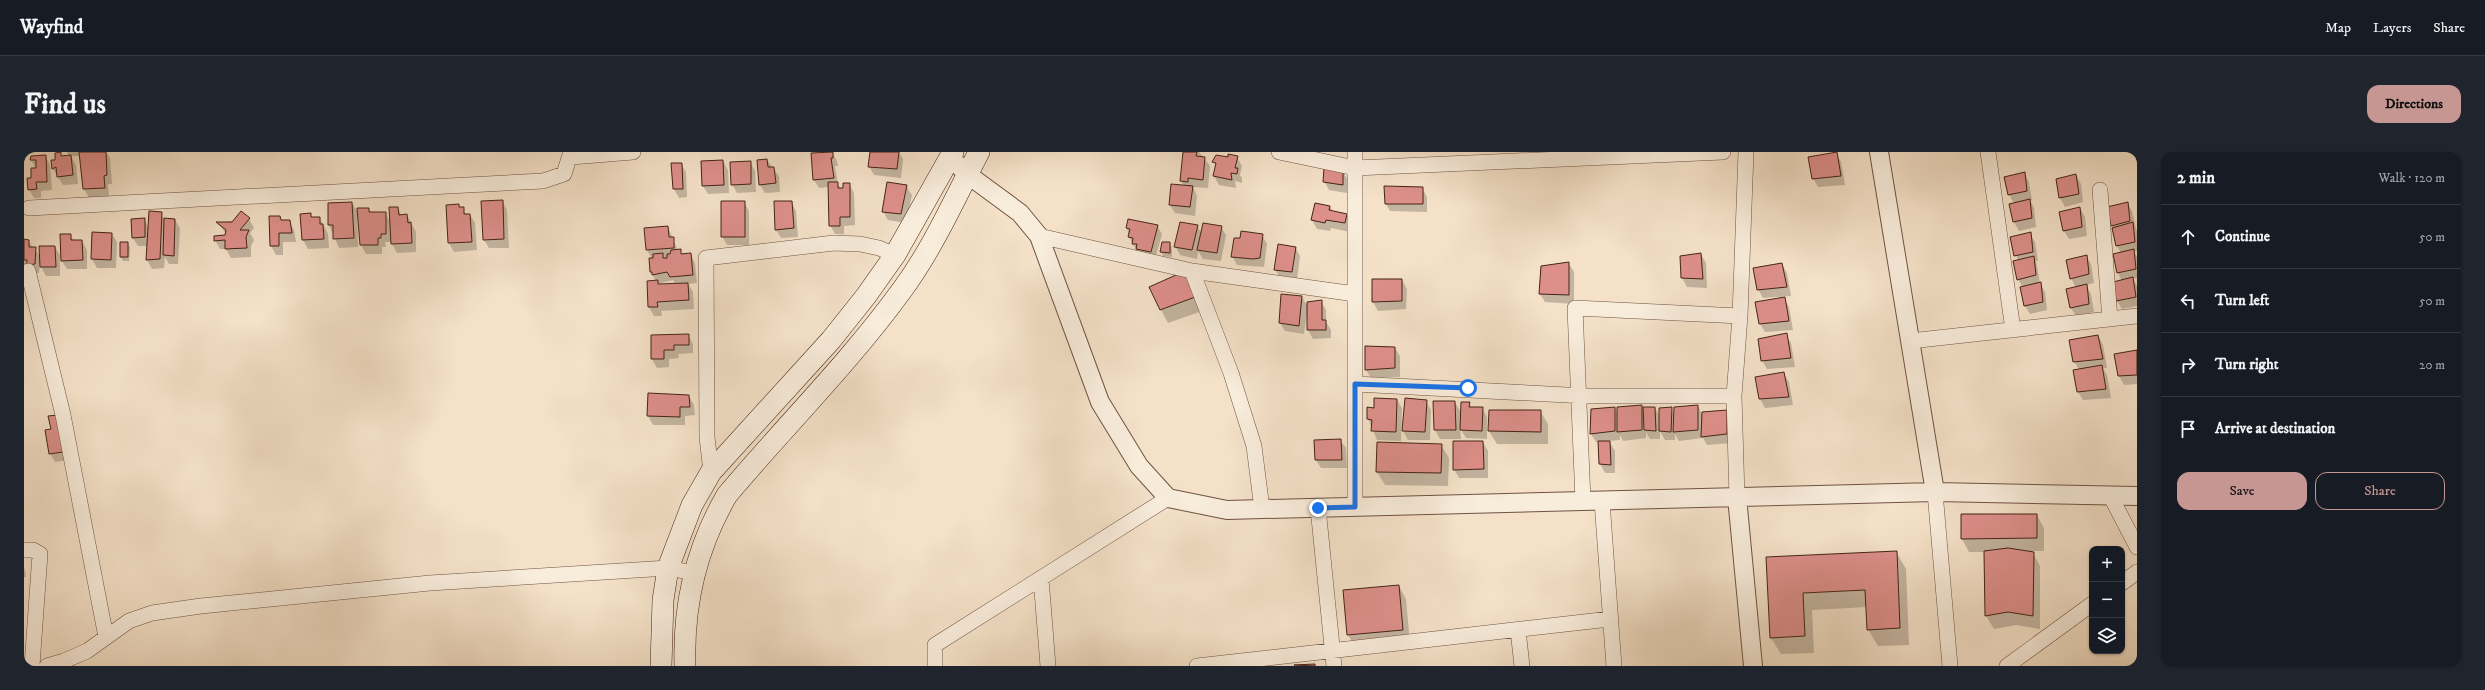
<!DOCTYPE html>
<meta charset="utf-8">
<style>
:root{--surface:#171b24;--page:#20242c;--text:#f1f3f6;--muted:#9ea1a6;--line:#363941;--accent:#c59692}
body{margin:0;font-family:"IM FELL DW Pica",serif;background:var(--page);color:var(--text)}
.controls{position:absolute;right:12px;bottom:12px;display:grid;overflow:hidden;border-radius:8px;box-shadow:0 1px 3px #0004}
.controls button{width:36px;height:36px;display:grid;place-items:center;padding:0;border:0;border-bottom:1px solid var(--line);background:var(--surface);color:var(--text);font:20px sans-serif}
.stop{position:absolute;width:12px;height:12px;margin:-9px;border:3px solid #1a73e8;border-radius:50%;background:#fff}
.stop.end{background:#1a73e8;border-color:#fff;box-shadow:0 1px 4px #0008}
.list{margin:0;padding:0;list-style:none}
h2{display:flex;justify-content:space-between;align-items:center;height:52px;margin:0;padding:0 16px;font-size:17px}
h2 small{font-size:13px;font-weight:400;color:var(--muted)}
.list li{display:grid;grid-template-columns:26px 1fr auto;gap:12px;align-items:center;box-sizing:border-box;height:64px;padding:0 16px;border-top:1px solid var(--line)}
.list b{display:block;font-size:15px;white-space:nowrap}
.list em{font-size:13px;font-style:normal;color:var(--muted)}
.actions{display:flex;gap:8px;padding:12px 16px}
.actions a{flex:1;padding:9px 0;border:1px solid var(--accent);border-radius:12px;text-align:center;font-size:14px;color:var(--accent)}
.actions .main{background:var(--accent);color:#111}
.icon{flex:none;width:22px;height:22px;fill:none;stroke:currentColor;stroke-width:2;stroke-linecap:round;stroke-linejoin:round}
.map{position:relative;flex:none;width:2113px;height:514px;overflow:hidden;border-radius:12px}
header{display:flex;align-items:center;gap:24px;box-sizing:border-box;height:56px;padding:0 20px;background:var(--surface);border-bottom:1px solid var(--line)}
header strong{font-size:19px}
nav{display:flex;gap:22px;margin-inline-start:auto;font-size:14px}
.intro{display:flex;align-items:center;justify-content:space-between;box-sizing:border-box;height:96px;padding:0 24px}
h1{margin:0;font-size:28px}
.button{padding:10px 18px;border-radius:12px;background:var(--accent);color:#111;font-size:14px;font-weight:700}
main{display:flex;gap:24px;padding:0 24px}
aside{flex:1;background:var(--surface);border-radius:12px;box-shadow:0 1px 3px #0004}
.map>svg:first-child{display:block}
.shadow{fill:#0003;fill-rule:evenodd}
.building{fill:#dd8f8a;stroke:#442317}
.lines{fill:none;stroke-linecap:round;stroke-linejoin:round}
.minor-casing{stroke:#705243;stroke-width:16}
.tertiary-casing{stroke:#705243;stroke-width:20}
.secondary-casing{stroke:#442317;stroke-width:22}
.minor{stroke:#f8ecdb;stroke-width:15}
.tertiary{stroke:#f8ecdb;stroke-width:18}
.secondary{stroke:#f8ecdb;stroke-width:21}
.route{stroke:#1a73e8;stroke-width:5}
</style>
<header>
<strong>Wayfind</strong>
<nav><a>Map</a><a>Layers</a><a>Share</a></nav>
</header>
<div class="intro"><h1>Find us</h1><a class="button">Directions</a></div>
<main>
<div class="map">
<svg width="2113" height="514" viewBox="0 0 2113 514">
<rect width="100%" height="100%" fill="#f4e1c8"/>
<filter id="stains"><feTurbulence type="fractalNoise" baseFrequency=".005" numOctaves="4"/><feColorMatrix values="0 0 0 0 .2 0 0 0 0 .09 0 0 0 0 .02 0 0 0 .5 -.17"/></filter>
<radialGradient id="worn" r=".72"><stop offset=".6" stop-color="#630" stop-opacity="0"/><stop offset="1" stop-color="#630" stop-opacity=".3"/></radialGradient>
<path class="shadow" d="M43 0H82L86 6 88 32H84L85 44 65 46 60 37 56 4H47L52 13 54 32 39 33 29 17 28 9H32L36 1 38 5 45 4Z
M808 0 813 9 814 14H811L814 32 817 37 825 32 830 41 831 73 820 74V82H811L806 73 805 35 795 36 790 28Z
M847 0H875L879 7 877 26 850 23 845 14Z
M1160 0H1175L1186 14 1184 36 1169 35 1173 44 1171 64 1151 61 1146 53 1160 34 1157 29Z
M1812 1 1817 10 1821 33 1794 35 1789 26Z
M21 4 26 13 28 38 17 39V46H10L5 37 12 17 7 8Z
M1193 4 1213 5 1218 14 1216 23 1218 26V31L1211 29 1212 36 1195 33 1190 24 1192 15 1190 10Z
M743 8 755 24 756 40 741 41 736 33Z
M699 9 704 18 705 41 684 42 679 34Z
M726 10 731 19 732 40 713 41 708 32Z
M648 12H657L662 20 663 45 655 46 650 37Z
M1319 20 1324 28 1323 41 1305 38 1300 29Z
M2000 21 2005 30 2008 48H2006L2010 56 2012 75 1995 79 1990 70 1986 52 1990 51 1985 43 1981 26Z
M2052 23 2057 32 2059 50 2041 55 2036 46 2033 28Z
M882 34 888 43 882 71 864 68 859 59Z
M1398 36 1403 45V60L1366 59 1361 50Z
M478 49 483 58 485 96H465L460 88Z
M720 50 725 59V93H703L698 84Z
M767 50 772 59 774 85 757 86 752 78Z
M328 51 333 59 334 95 315 96 305 73V52Z
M2103 51 2108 59 2113 80V99L2110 100 2113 105V126L2109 127 2113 134V154L2098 157 2093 149 2098 129 2094 121 2097 101 2093 94 2088 73Z
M434 53 443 63H446L451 71 453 98 430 100 425 91 423 54Z
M1306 54 1309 60 1322 63 1327 71 1326 80 1307 76 1306 79 1293 77 1288 68Z
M373 56 378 64 383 63 392 80V100L373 101 367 90H361L362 95H358V102H342L337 93 345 57 347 61H361L366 70Z
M2056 56 2061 65 2063 84 2045 87 2040 79 2037 61Z
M137 61 140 67 151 68 156 76 154 112H145L141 105 140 116 128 117 123 108 124 94H114L109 86 120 67 125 76Z
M286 62 288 66H295L300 74 304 82 305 96 284 97 279 88 277 63Z
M256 65 258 69H265L270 78 272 90H259V103H252L247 94Z
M225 67 230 76 226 81 230 88 227 94V105L207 106 202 97H196L191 88 202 82 194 71Z
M1133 74 1138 82 1131 108 1114 101 1105 85 1103 76Z
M1173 74 1178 82 1197 75 1202 83 1197 109 1179 107 1174 99 1173 107 1156 103 1151 94Z
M644 75 654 99 659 103 666 102 671 111 673 131 664 132 669 140 670 157 637 159 638 164H630L625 155 624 130 632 129 627 120 626 107H628L623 98ZM649 128 651 132H632Z
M88 82 93 90 92 116H73L68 107Z
M2006 82 2011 90 2014 109H2012L2016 131 2021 140 2023 158 2006 162 2001 154 1999 136 1994 127V109L1988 86Z
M46 83 50 89H58L63 98V117H43L38 109Z
M1238 83 1243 92 1240 115 1213 113 1208 104 1217 88Z
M0 88 4 89 17 105 31 95 36 103V124H22L16 113 15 121H9L0 117Z
M103 91 106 95 105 109H99L97 105Z
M1146 91 1148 96V105L1139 104 1137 99Z
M1271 95 1276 104 1273 129 1256 126 1251 117Z
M1677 102 1682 111 1683 136 1663 135 1658 126Z
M2062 104 2067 112 2070 131 2062 133 2067 142 2070 160 2052 164 2047 156 2052 136 2047 126Z
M1545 112 1550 120V152L1521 150 1516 142Z
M1758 112 1763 121 1767 144 1739 146 1734 137Z
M1161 120 1181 158 1144 171 1137 158Z
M1349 128H1378L1383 137 1382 157 1354 159 1349 150Z
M1278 145 1284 155 1280 182 1261 179 1256 171Z
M1760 146 1765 155 1769 178 1741 180 1736 172Z
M1297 149 1302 158V170L1307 178V186L1289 187 1284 178Z
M664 183 669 192V201L654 202 655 206 645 207V215L633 216 628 207V184Z
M1762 183 1767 191 1771 215 1743 217 1738 208Z
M2074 184 2079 193 2083 216H2079L2083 223 2087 246 2059 248 2054 240 2055 218 2050 209Z
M1371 196 1376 204V225L1347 226 1342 218Z
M2113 199V232L2100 233 2095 224Z
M1760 222 1765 230 1769 253 1741 256 1736 247Z
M625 242 665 244 670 253 671 263 661 264V273H629L624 264Z
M1373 248 1378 256 1377 289 1353 288 1344 267 1351 257Z
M1402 249 1407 258 1406 288H1384L1379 279Z
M1410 250H1431L1436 259V266L1445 251 1448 256H1458L1463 265V287L1442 286 1436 276 1437 287H1416L1411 278Z
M1617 254 1619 256H1631L1636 265 1647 256 1650 262 1674 254 1679 264 1702 259 1707 268V291L1683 293 1679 286 1655 289 1651 282V288H1641L1636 279V287H1626L1622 280V286L1599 289 1596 283V288L1585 289 1591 299V321H1581L1576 312 1575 290H1572L1567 282 1591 256 1594 262Z
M1516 259 1524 272V292H1473L1465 279Z
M33 264 38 273 44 308 31 310 26 301 22 279 28 278 26 265ZM34 272H36L41 304 39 305Z
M1316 288 1322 296 1323 316H1297L1292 308Z
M1459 290 1464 299V326H1435L1430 317Z
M1417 293 1425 306 1424 334 1361 333 1353 320Z
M2013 363 2020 376V399H2008L2016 414V477L1992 473 1970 477 1962 464 1961 400H1945L1938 387Z
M1872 400 1882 417 1885 493 1854 494 1844 477 1843 455 1788 458 1790 501 1757 502 1747 486 1743 406Z
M0 416 1 418 2 425H0Z
M1375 434 1382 447 1386 491 1332 496 1324 483Z"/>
<path class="building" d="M37 0V4L47 3 49 23 33 25 32 15 28 17 27 8H31V1Z
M55 0H82L83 23 80 24 81 36 59 37Z
M809 0V6H807L810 26 789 28 787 1Z
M846 0H875L873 17 844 15Z
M1159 0H1173L1172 4 1181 5 1179 28 1164 26V30L1156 29Z
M1813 0 1817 24 1788 27 1784 5Z
M1204 2 1214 4 1211 16H1214L1213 22 1207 21 1208 28 1189 24 1192 11 1188 10 1192 3 1204 5Z
M22 3 23 30H12L13 37 4 38 3 26H7V16H12V8H6L7 4Z
M743 7 744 15H750L752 31 735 33 733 8Z
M699 8 700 33 678 34 677 9Z
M727 9V32L707 33 706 10Z
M647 11H658L659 37H649Z
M1300 16 1319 19V33L1299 30Z
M2001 20 2003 39 1984 43 1980 25Z
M2052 22 2055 42 2035 46 2032 27Z
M804 30H814V36H819V31H826V65H816V74H805Z
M863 30 883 33 877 62 858 60Z
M1147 32 1169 34 1166 55 1145 53Z
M1360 34 1399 35V52H1361Z
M2006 47 2008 66 1989 70 1985 52Z
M479 48 480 87 459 88 457 49Z
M697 49H721V85H697Z
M750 49H768L770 76 751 78Z
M328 50 330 86 309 87V73H304V51Z
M2104 50 2106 69 2087 74 2083 55Z
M1291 51 1306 54 1305 58 1323 62 1321 71 1302 68 1301 71 1287 68Z
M435 52V55H440V62H446L448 90 424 91 422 53Z
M365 55H374L375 63 383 62 384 71 387 70 388 91 367 92Z
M2056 55 2058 75 2039 79 2035 60Z
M333 56H345V60H362V82H357V86H354V93H336Z
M125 59 138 60 136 107 122 108Z
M217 59 226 66 216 78H225L222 85 223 96 201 97V88L190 89V84L201 83 202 78 192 70H208Z
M287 61V65H296V72H299L300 87 278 88 276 62Z
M245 64H256L257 68H266L268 81H255V94H246Z
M121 66V85L108 86 107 67Z
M140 66 151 67 150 104 139 103Z
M1104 67 1134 73 1127 100 1112 97 1113 92H1108L1109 86 1104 85 1106 77 1102 76Z
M1156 70 1174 73 1168 98 1150 95Z
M2109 70 2111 90 2092 94 2088 76Z
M1179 71 1198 74 1193 101 1173 98Z
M644 74 645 85H650V96L622 98 620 76Z
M1217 79 1239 82 1236 106 1229 107 1207 105 1210 86H1216Z
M68 80 88 81 87 108 67 107Z
M2007 80 2009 100 1990 104 1986 85Z
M36 82H47V88H58L59 108 37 109Z
M0 87 5 88V95H12L11 112 3 113V108H0Z
M96 90H104V105H96Z
M1138 90H1146V101L1136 100Z
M1254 92 1272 95 1268 120 1250 118Z
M15 94H31L32 115H16Z
M657 97V102L667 101 669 123 646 125 643 120 628 123V120H626L625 106H629V102L639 101V106H643V102H646L647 98Z
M2110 97 2112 117 2093 121 2089 102Z
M1677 101 1679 127 1657 126 1656 104Z
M2063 103 2065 122 2046 127 2042 108Z
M2010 104 2012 123 1993 128 1989 109Z
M1545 110V143L1515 142 1517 114Z
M1758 111 1763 135 1733 138 1729 116Z
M1161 119 1174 144 1136 158 1125 135Z
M2109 125 2112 145 2092 149 2089 130Z
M1348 127H1378V149L1348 150Z
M634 128V132L664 131 665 148 633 150 634 155H624L623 129Z
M2017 130 2019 150 2000 154 1996 135Z
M2063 132 2065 152 2046 156 2042 137Z
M1257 142 1278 144 1275 174 1255 171Z
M1761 145 1765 169 1735 172 1731 150Z
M1298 148V168H1302V178H1283V150Z
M1763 181 1767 206 1737 209 1734 187Z
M665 182V193H650V198H640V207H627V183Z
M2074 183 2079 207 2049 210 2045 188Z
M1341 194 1371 195V216L1341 218Z
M2113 198V223L2094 224 2090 202Z
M2078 213 2082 237 2053 240 2049 218Z
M1760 220 1765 245 1735 247 1731 225Z
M624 241 665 243 666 255H656V265L623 264Z
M1350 246 1373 247 1372 280 1347 279 1348 268 1343 267V255L1350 256Z
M1381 246 1403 248 1401 280 1378 279Z
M1409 249H1431L1432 278H1410Z
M1437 250H1446L1445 255H1459L1458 279 1436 278Z
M1618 253V278L1593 280V255Z
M1674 253V278L1649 280 1650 255Z
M1591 255V279L1566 282 1567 257Z
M1619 255H1631L1632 279 1620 278Z
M1648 255 1647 280 1635 279V256Z
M1465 258H1517V280L1464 279Z
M1703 258V282L1677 285 1678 260Z
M34 263 39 300 25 302 21 278 27 277 24 264Z
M1317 287 1318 308H1291L1290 288Z
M1429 289H1459L1460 317 1429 318Z
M1574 289H1586L1587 313 1575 312Z
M1353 290 1418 292 1417 321 1352 320Z
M1937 362H2013V386L1937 387Z
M1984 396 2010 400 2009 464 1984 460 1961 464 1960 399Z
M1873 399 1876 476 1843 478 1841 438 1779 441 1781 484 1746 486 1742 405Z
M1375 433 1379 478 1323 483 1319 438Z
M1291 512V514L1270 513Z"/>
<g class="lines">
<defs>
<path id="minor" d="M1255 0 1331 16 1699 0
M1331 0V355
M1964 0 1989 178
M547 5 609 0
M2076 38 2086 167
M5 56 519 29 540 22 547 0
M1015 84 1168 119 1331 142
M4 119 39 263 82 485
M1168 119 1207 221 1230 294 1238 357
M1886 189 2113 164
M1331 232 1562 244H1710
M687 320 683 285 682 106 810 91 836 92 855 96 871 103
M1911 340 1926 514
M1713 345 1710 244 1716 164 1722 0
M2087 345 2113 395
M1559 349 1551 156 1716 164
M1578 349 1590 514
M1294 356 1310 514
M0 398H9L16 402 8 514
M1017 426 1024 514
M2098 431 2113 420
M1494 478 1498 514
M23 514 40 509 63 499 105 469 128 461 177 454 406 431 644 416 670 421
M911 514V493L1144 346
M1173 514 1586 467
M1983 514 2068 452"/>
<path id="tertiary" d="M1855 0 1911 340
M926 5 943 22 996 61 1015 84 1076 250 1115 314 1144 346 1203 358 1911 340 2113 344
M1713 345 1729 514"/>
<path id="secondary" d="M637 514 639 448 644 416 668 353 687 320 807 188 842 144 871 103 929 0
M661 514C659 453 672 396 703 343 761 274 825 211 878 138 909 96 931 46 955 0"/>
</defs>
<use href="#minor" class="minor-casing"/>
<use href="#tertiary" class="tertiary-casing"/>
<use href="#secondary" class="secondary-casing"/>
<use href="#minor" class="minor"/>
<use href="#tertiary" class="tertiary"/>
<use href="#secondary" class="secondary"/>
</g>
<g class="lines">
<path class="route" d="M1294 356 1331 355V232L1444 236"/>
</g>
<rect width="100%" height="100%" filter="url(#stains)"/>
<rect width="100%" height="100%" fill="url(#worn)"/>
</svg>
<div class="controls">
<button>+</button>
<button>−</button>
<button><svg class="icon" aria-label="layers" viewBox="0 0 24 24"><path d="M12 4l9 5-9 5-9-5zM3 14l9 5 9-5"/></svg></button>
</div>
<div class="stop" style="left:1444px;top:236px"></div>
<div class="stop end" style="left:1294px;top:356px"></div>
</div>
<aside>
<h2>2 min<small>Walk · 120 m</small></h2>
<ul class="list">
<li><svg class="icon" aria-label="ahead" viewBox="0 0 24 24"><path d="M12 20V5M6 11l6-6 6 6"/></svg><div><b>Continue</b></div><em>50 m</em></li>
<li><svg class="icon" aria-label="left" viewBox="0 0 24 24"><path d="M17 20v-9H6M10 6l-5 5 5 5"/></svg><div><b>Turn left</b></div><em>50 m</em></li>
<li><svg class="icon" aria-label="right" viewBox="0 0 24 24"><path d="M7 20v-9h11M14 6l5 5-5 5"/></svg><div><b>Turn right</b></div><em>20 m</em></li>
<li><svg class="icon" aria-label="arrive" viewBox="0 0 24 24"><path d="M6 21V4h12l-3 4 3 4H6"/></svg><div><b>Arrive at destination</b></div></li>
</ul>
<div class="actions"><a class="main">Save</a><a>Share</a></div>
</aside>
</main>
